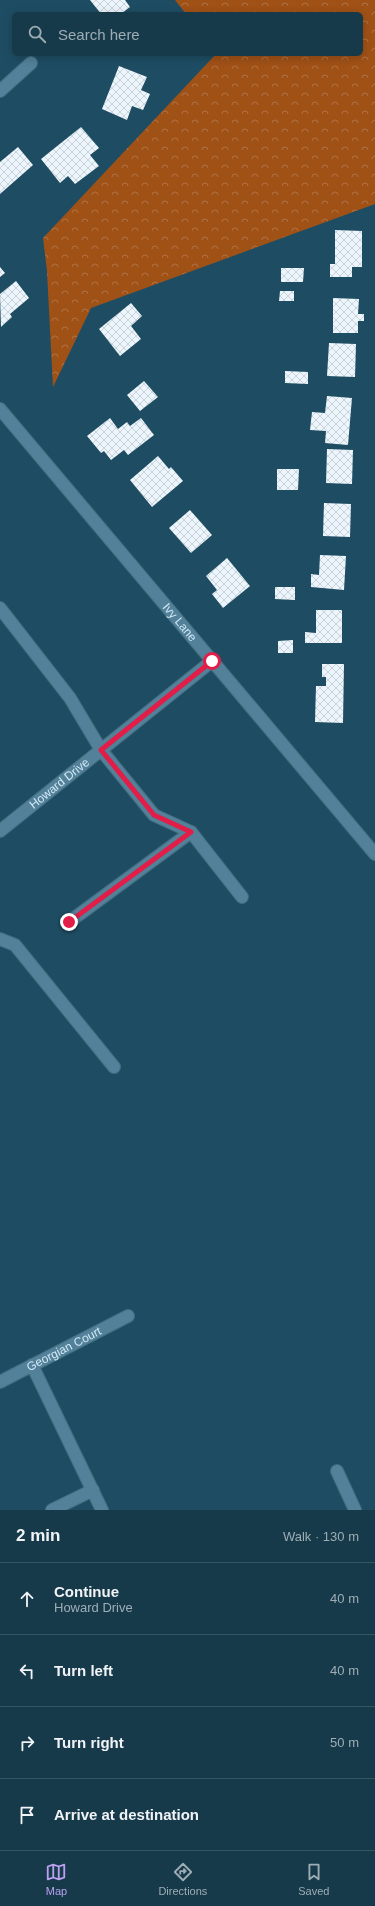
<!DOCTYPE html>
<meta charset="utf-8">
<style>
:root{--surface:#163a4a;--page:#1f4151;--text:#f1f3f6;--muted:#9eadb5;--line:#355462;--accent:#bca0f2}
body{margin:0;font-family:Helvetica,sans-serif;background:var(--page);color:var(--text)}
.stop{position:absolute;width:12px;height:12px;margin:-9px;border:3px solid #e11d48;border-radius:50%;background:#fff}
.stop.end{background:#e11d48;border-color:#fff;box-shadow:0 1px 4px #0008}
.list{margin:0;padding:0;list-style:none}
h2{display:flex;justify-content:space-between;align-items:center;height:52px;margin:0;padding:0 16px;font-size:17px}
h2 small{font-size:13px;font-weight:400;color:var(--muted)}
.list li{display:grid;grid-template-columns:26px 1fr auto;gap:12px;align-items:center;box-sizing:border-box;height:72px;padding:0 16px;border-top:1px solid var(--line)}
.list b{display:block;font-size:15px;white-space:nowrap}
.list p{margin:0;font-size:13px;white-space:nowrap;color:var(--muted)}
.list em{font-size:13px;font-style:normal;color:var(--muted)}
.icon{flex:none;width:22px;height:22px;fill:none;stroke:currentColor;stroke-width:2;stroke-linecap:round;stroke-linejoin:round}
.map{position:relative;flex:none;width:375px;height:1510px;overflow:hidden}
.search{position:absolute;background:var(--surface);box-shadow:0 2px 10px #0003;left:12px;right:12px;top:12px;height:44px;display:flex;align-items:center;gap:10px;box-sizing:border-box;padding:0 14px;border-radius:6px;color:var(--muted);font-size:15px}
.sheet{height:340px;background:var(--surface)}
nav{display:flex;justify-content:space-around;align-items:center;box-sizing:border-box;height:56px;border-top:1px solid var(--line);background:var(--surface);font-size:11px;color:var(--muted)}
nav a{display:grid;justify-items:center;gap:2px}
nav .on{color:var(--accent)}
.map>svg:first-child{display:block}
.forest{fill:url(#forest-crowns)}
.building{fill:url(#building-cross-hatch)}
.lines{fill:none;stroke-linecap:round;stroke-linejoin:round}
.minor-casing{stroke:#436c7f;stroke-width:14}
.minor{stroke:#528199;stroke-width:12}
.route{stroke:#e11d48;stroke-width:5}
.labels{text-anchor:middle;stroke-width:4;stroke-linejoin:round;paint-order:stroke}
.street-label{font-size:12px;fill:#d0e8f5;stroke:#1d303a}
</style>
<div class="map">
<svg width="375" height="1510" viewBox="0 0 375 1510">
<defs>
<pattern id="forest-crowns" width="20" height="18" patternUnits="userSpaceOnUse"><rect width="20" height="18" fill="#a05116"/><path d="M2 6a3 3 0 1 1 6 0M12 15a3 3 0 1 1 6 0" fill="none" stroke="#b07244"/></pattern>
<pattern id="building-cross-hatch" width="8" height="8" patternUnits="userSpaceOnUse"><rect width="8" height="8" fill="#ecf5fb"/><path d="M0 0l8 8M0 8l8-8" fill="none" stroke="#c9d2d8"/></pattern>
</defs>
<rect width="100%" height="100%" fill="#1e4d63"/>
<path class="forest" d="M175 0H375V204L91 308 53 387 47 271 43 238 216 54H361V14H186Z"/>
<path class="building" d="M90 0H125L130 7 121 14H101Z
M119 66 147 77 141 90 150 94 143 110 132 106 127 120 102 109Z
M81 127 99 148 90 155 99 166 75 184 68 176 60 183 41 159Z
M18 147 33 165 0 194V162Z
M335 230 362 231V267H352V277H330V264H335Z
M0 267 5 273 0 277Z
M281 268H304L303 282H281Z
M16 281 29 298 10 314 12 317 1 327 0 294Z
M280 291H294V301H279Z
M333 298 359 299 358 314H364V321H358V333H333Z
M131 303 142 316 131 326 141 339 120 356 99 329Z
M329 343 356 344 355 377 327 376Z
M285 371 308 372V384L285 383Z
M144 381 158 397 140 411 127 395Z
M327 396 352 398 348 445 325 443 326 431 310 430 312 412 325 413Z
M110 418 118 429 127 422 130 426 141 418 154 435 128 455 124 450 111 460 104 451 101 453 87 436Z
M327 449 353 450 352 484 326 483Z
M158 456 169 469 171 467 183 481 152 507 130 480Z
M277 469H299L298 490H277Z
M324 503 351 504 350 537 323 536Z
M190 510 212 535 191 553 169 528Z
M320 555 346 556 344 590 311 587V574L319 575Z
M227 558 250 586 223 608 212 594 217 590 206 576Z
M275 587H295V600L275 599Z
M316 610H342V643H305V632L316 633Z
M293 640V653H278V641Z
M322 664H344L343 723 315 722 316 686H326V677H322Z"/>
<g class="lines">
<defs>
<g id="minor">
<path d="M0 91 31 63"/>
<path id="s1" d="M0 409 375 854"/>
<path d="M0 608 70 698 101 750 154 815 191 832 242 897"/>
<path id="s2" d="M0 831 212 661"/>
<path d="M69 922 191 832"/>
<path d="M0 939 15 945 114 1067"/>
<path d="M32 1365 102 1510"/>
<path id="s3" d="M0 1382 128 1316"/>
<path d="M337 1471 355 1510"/>
<path d="M52 1510 93 1490"/>
</g>
</defs>
<use href="#minor" class="minor-casing"/>
<use href="#minor" class="minor"/>
</g>
<g class="lines">
<path class="route" d="M69 922 191 832 154 815 101 750 212 661"/>
</g>
<g class="labels">
<g class="street-label">
<text dy="4" stroke="none"><textPath href="#s1" startOffset="279">Ivy Lane</textPath></text>
<text dy="4" stroke="none"><textPath href="#s2" startOffset="76">Howard Drive</textPath></text>
<text dy="4" stroke="none"><textPath href="#s3" startOffset="72">Georgian Court</textPath></text>
</g>
</g>
</svg>
<div class="stop" style="left:212px;top:661px"></div>
<div class="stop end" style="left:69px;top:922px"></div>
<div class="search"><svg class="icon" aria-label="search" viewBox="0 0 24 24"><circle cx="10" cy="10" r="6"/><path d="M15 15l6 6"/></svg>Search here</div>
</div>
<section class="sheet">
<h2>2 min<small>Walk · 130 m</small></h2>
<ul class="list">
<li><svg class="icon" aria-label="ahead" viewBox="0 0 24 24"><path d="M12 20V5M6 11l6-6 6 6"/></svg><div><b>Continue</b><p>Howard Drive</p></div><em>40 m</em></li>
<li><svg class="icon" aria-label="left" viewBox="0 0 24 24"><path d="M17 20v-9H6M10 6l-5 5 5 5"/></svg><div><b>Turn left</b></div><em>40 m</em></li>
<li><svg class="icon" aria-label="right" viewBox="0 0 24 24"><path d="M7 20v-9h11M14 6l5 5-5 5"/></svg><div><b>Turn right</b></div><em>50 m</em></li>
<li><svg class="icon" aria-label="arrive" viewBox="0 0 24 24"><path d="M6 21V4h12l-3 4 3 4H6"/></svg><div><b>Arrive at destination</b></div></li>
</ul>
</section>
<nav>
<a class="on"><svg class="icon" aria-label="map" viewBox="0 0 24 24"><path d="M3 6l6-2 6 2 6-2v14l-6 2-6-2-6 2zM9 4v14M15 6v14"/></svg>Map</a>
<a><svg class="icon" aria-label="directions" viewBox="0 0 24 24"><path d="M12 3l9 9-9 9-9-9zM9 14v-3h6M13 9l2 2-2 2"/></svg>Directions</a>
<a><svg class="icon" aria-label="saved" viewBox="0 0 24 24"><path d="M7 4h10v16l-5-4-5 4z"/></svg>Saved</a>
</nav>
